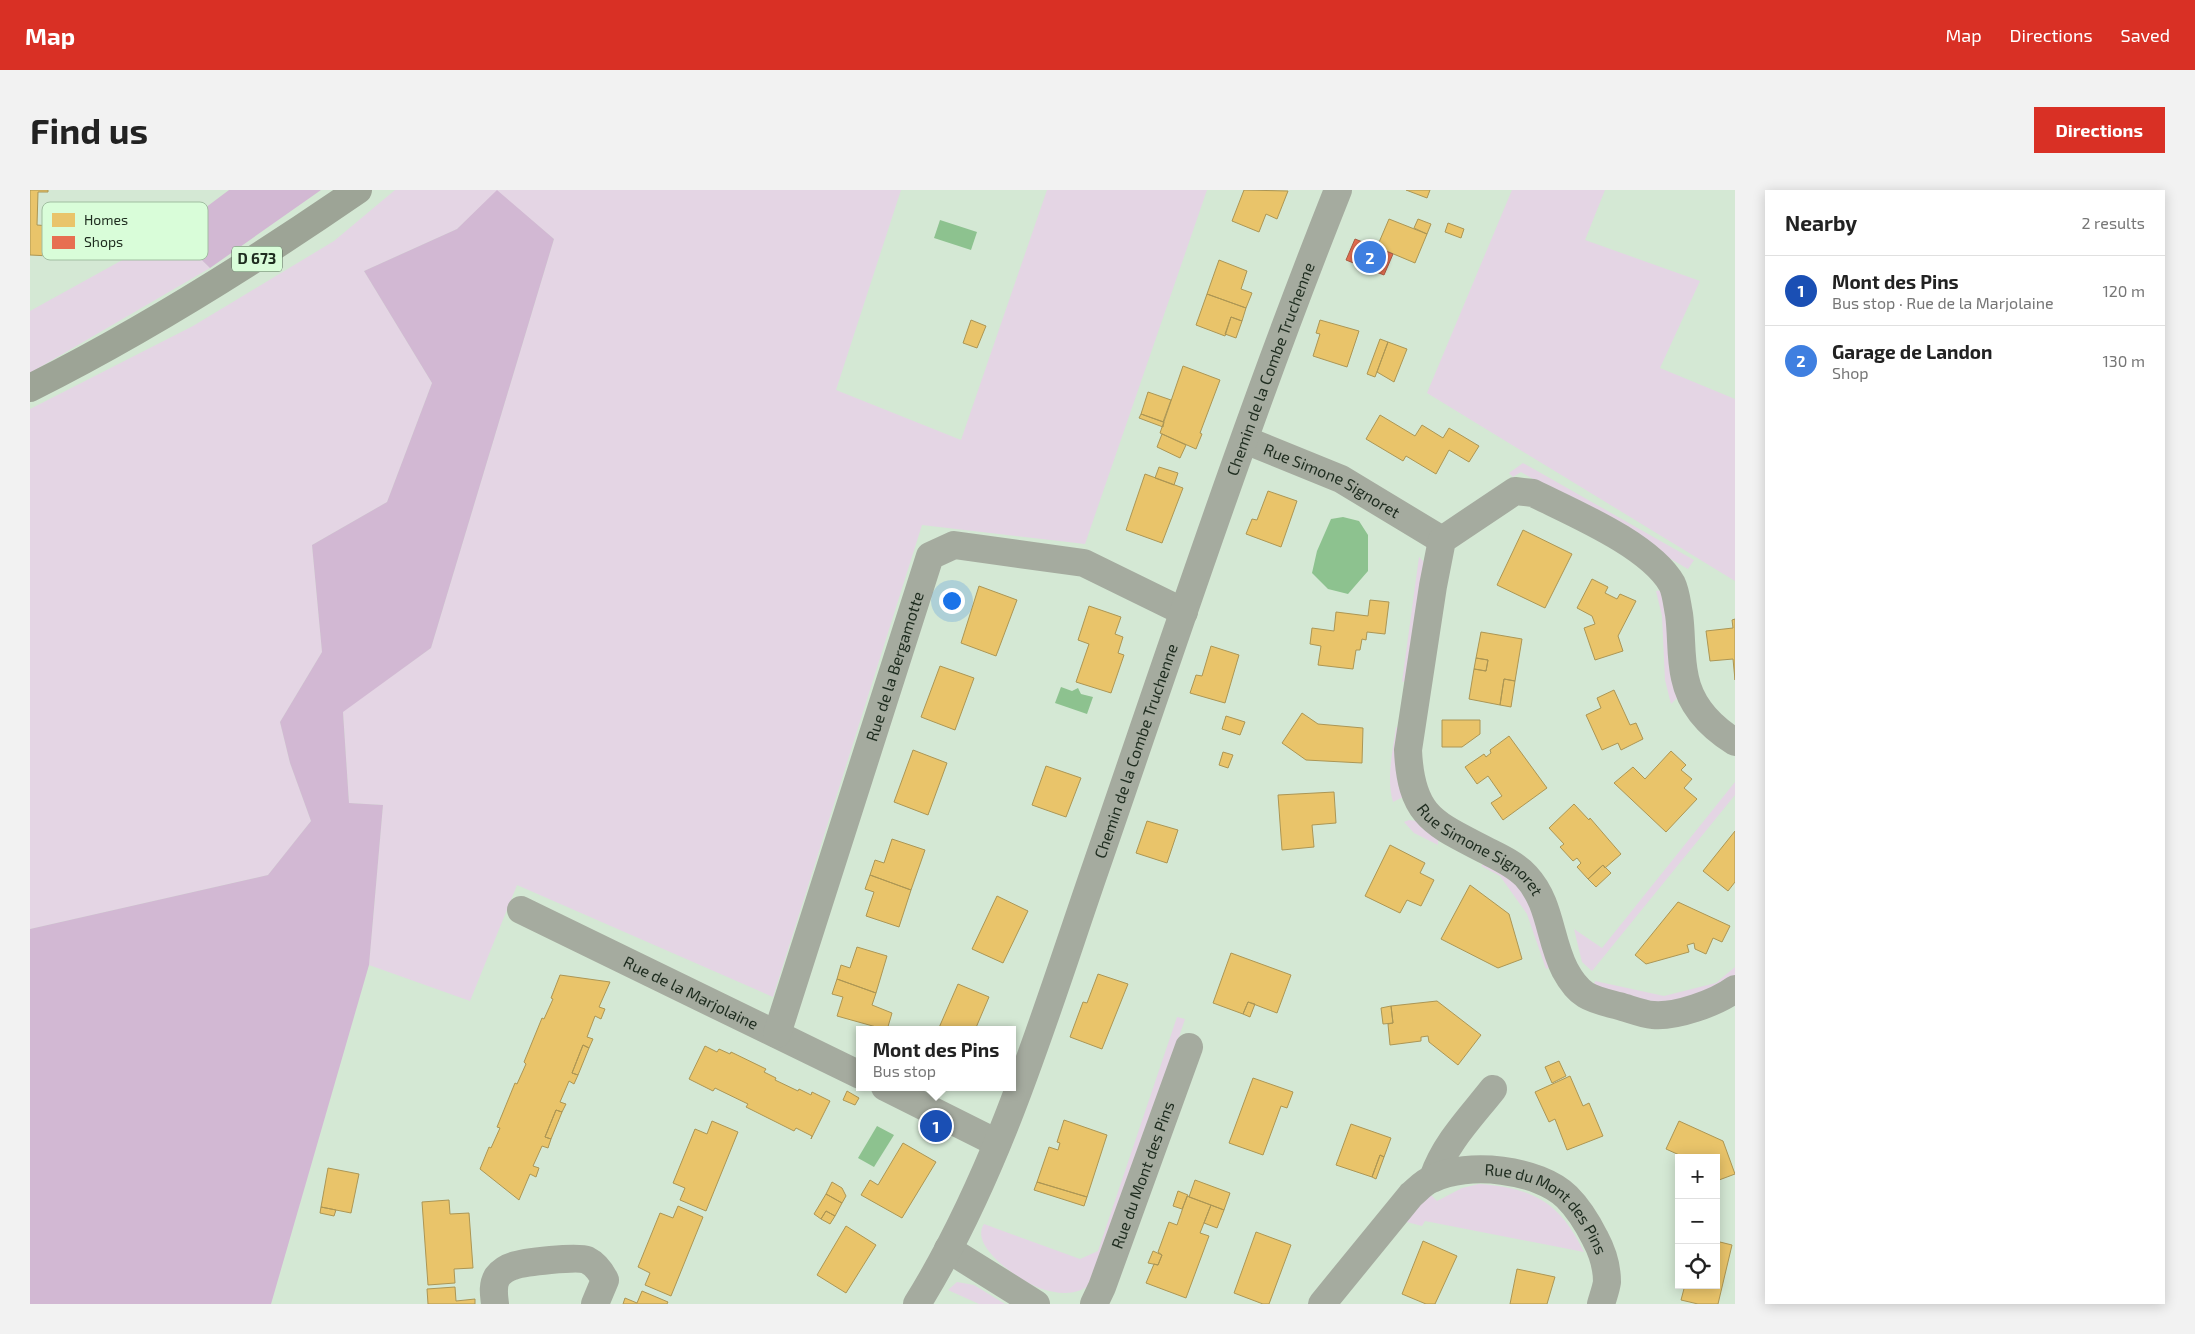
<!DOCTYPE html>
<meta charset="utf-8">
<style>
:root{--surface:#fff;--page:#f2f2f2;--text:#222;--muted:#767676;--line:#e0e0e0;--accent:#d93025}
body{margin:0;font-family:"Exo 2",sans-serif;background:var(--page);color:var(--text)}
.controls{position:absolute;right:15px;bottom:15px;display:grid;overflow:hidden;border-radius:0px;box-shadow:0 2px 12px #0003}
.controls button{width:45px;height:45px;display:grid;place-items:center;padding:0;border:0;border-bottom:1px solid var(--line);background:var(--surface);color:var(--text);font:25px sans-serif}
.you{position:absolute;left:921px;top:410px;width:18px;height:18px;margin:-12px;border:4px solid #fff;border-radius:50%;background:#1a73e8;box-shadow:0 0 0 8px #1a73e833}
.badge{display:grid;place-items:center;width:32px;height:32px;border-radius:50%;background:var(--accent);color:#fff;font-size:16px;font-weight:700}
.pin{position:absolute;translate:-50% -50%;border:2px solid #fff;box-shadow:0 1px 5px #0006}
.popup{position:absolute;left:826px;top:836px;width:160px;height:65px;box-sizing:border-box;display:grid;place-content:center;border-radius:0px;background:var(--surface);filter:drop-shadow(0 1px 4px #0005);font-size:16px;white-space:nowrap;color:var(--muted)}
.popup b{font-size:19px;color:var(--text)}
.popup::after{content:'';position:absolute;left:50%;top:100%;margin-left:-10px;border:10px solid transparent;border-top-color:var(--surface)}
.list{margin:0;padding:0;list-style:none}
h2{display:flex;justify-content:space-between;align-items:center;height:65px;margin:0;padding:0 20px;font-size:21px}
h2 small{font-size:16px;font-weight:400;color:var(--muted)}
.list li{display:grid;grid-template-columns:32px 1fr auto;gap:15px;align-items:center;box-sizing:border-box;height:70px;padding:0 20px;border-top:1px solid var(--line)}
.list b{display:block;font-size:19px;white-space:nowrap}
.list p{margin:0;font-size:16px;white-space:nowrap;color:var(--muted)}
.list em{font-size:16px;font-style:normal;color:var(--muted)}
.icon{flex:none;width:28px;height:28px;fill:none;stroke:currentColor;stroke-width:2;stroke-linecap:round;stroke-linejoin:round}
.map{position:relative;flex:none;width:1705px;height:1114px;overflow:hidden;border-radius:0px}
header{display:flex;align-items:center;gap:30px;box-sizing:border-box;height:70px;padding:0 25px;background:var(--accent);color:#fff}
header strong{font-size:24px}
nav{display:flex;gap:28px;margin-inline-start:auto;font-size:18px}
.intro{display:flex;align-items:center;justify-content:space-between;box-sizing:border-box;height:120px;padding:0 30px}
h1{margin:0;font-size:35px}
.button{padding:12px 22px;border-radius:0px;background:var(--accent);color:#fff;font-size:18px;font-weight:700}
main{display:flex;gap:30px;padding:0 30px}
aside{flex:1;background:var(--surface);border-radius:0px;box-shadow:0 2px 12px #0003}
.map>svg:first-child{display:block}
.green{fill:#e4d5e4}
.forest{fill:#d2b8d3}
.water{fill:#8dc28f}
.homes{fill:#e9c46a;stroke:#ac9654}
.shops{fill:#e76f51;stroke:#ab5b42}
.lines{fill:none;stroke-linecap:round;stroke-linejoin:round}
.minor{stroke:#a5ab9f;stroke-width:28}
.primary{stroke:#9da496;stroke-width:28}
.labels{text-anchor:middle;stroke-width:5;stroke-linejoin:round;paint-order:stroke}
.shield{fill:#d9fdd9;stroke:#566b57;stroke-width:1}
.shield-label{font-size:15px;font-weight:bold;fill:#1e2c1f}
.street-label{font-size:16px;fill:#1e2c1f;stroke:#d9fdd9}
.key{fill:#d9fdd9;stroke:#a1bea1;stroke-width:1}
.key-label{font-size:14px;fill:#1e2c1f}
</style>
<header>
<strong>Map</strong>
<nav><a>Map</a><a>Directions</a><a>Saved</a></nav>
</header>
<div class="intro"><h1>Find us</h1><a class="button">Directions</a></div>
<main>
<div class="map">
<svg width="1705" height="1114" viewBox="0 0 1705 1114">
<rect width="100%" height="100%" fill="#d4e8d4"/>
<path class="green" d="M365 0H871L806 200 931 250 1017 0H1177L1055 354 892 335 743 807 487 695 440 811 339 775 353 615 319 613 313 521 401 458 524 49 467 1 427 39 334 81 402 193 357 312 282 355 292 462 250 532 260 573 281 631 238 685 0 739V219L163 136 304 51Z
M1482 0H1575L1555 50 1670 91 1630 178 1705 209V391L1397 203Z
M143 42 180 78 0 183V121Z
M1493 273 1664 370 1658 379 1491 282 1483 287 1479 283Z
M1389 367 1393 371 1395 379 1383 488 1372 492Z
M1631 400 1649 506 1641 514 1635 490 1632 426 1626 401Z
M1366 537 1375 542 1373 607 1363 612C1356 588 1363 561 1366 537Z
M1705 592V605L1562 781 1552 772 1544 739 1572 758Z
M1379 630 1386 631 1408 650V655L1384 643 1374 632Z
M1457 670 1480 685 1506 720 1524 776 1516 779 1497 724 1470 686 1451 676Z
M1705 777V788L1687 800 1630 813 1563 798 1565 791 1634 806 1686 793Z
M1147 827 1155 829 1073 1074C1067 1084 1062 1096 1051 1100 1039 1105 1024 1103 1012 1099 993 1093 938 1057 954 1034L1050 1069 1068 1061Z
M1449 994C1503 998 1530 1012 1554 1062L1395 1031 1392 1036 1373 1031 1401 1005 1407 1011 1432 998Z
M927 1092 944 1095 975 1114H949L918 1100Z"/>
<path class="forest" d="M199 0H291L180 78 143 42Z
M467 0 524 49 401 458 313 522 319 613 353 615 339 775 241 1114H0V739L238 685 281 631 260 573 250 532 292 462 282 355 357 312 402 193 334 81 427 39Z"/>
<path class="water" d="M910 30 947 42 941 60 904 48Z
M1313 327 1329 331 1338 345V381L1318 404 1298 399 1282 383 1287 361 1301 329Z
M1031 497 1042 501 1048 498 1051 504 1063 507 1057 524 1025 513Z
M847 936 864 945 844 977 828 968Z"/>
<path class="homes" d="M0 0H18V2H8L7 35 20 36V66L0 65Z
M1214 0 1258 1 1247 29 1236 24 1229 42 1202 31Z
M1376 0H1400L1397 8Z
M1359 29 1397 44 1385 73 1347 57Z
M1388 29 1401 34 1397 44 1384 38Z
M1418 33 1434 39 1431 48 1415 42Z
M1189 70 1217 81 1211 99 1222 103 1216 118 1177 104Z
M1177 104 1216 118 1212 131 1201 127 1195 146 1166 135Z
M1201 127 1212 131 1206 148 1195 144Z
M941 130 956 136 947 158 933 153Z
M1290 130 1329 141 1317 177 1283 166 1290 144 1286 143Z
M1350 149 1358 152 1345 187 1337 184Z
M1358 152 1377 159 1364 192 1347 182Z
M1153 176 1190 190 1170 243 1172 244 1166 259 1130 243Z
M1118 202 1141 210 1133 232 1111 224Z
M1111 224 1134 232 1133 237 1109 228Z
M1350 225 1385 246 1392 235 1413 248 1419 238 1449 256 1439 272 1419 260 1406 284 1376 266 1373 271 1336 249Z
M1132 244 1156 255 1150 268 1127 257Z
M1129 277 1148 283 1144 295 1125 288Z
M1115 284 1153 298 1132 353 1096 340Z
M1238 301 1267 311 1251 357 1216 344 1222 329 1227 330Z
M1493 340 1542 364 1515 418 1467 395Z
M1562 389 1578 397 1575 403 1587 409 1590 404 1606 411 1588 446 1593 461 1565 470 1554 438 1565 434 1562 426 1547 418Z
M949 396 987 410 966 466 931 453Z
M1340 410 1359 412 1355 444 1337 442 1336 450 1332 449 1330 460H1326L1323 479 1288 475 1291 456 1280 454 1282 438 1304 441 1306 422 1338 426Z
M1059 416 1091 427 1085 444 1093 447 1088 463 1094 465 1081 503 1046 492 1059 454 1048 450Z
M1705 429V490L1703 469 1680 471 1676 441 1703 438 1702 430Z
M1451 442 1492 449 1485 491 1474 489 1470 515 1439 509 1444 479 1456 481 1458 470 1446 468Z
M1181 456 1209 465 1195 513 1160 503 1166 485 1172 486Z
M1446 468 1458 470 1456 481 1444 479Z
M910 476 944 488 925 540 891 527Z
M1474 489 1485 491 1481 517 1470 515Z
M1584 500 1600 535 1606 533 1613 549 1591 560 1588 553 1572 560 1556 525 1571 518 1567 508Z
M1272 523 1288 534 1333 538 1332 573 1276 570 1252 553Z
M1196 526 1215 532 1210 545 1192 539Z
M1412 530H1450V544L1432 557H1412Z
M1479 546 1517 598 1473 630 1461 613 1472 606 1458 586 1447 594 1435 577 1454 564 1456 567 1461 563 1460 560Z
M883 560 917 573 898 625 864 612Z
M1641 561 1656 575 1651 580 1662 589 1654 598 1667 609 1636 642 1584 593 1603 577 1615 589Z
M1193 562 1203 565 1198 578 1189 575Z
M1016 576 1051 588 1036 627 1002 615Z
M1304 602 1306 633 1282 635 1284 657 1252 660 1248 605Z
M1544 614 1559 630 1560 628 1591 664 1575 678 1573 675 1558 689 1547 677 1551 673 1547 668 1543 671 1530 657 1534 654 1519 638Z
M1117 631 1148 640 1137 673 1106 663Z
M1705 641V692L1698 701 1673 681Z
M862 649 895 660 881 700 840 685 845 670 854 673Z
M1360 655 1395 673 1390 683 1404 690 1391 716 1377 710 1370 723 1335 706Z
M1573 675 1581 683 1566 697 1558 689Z
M840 685 881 700 869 737 836 726 844 702 835 699Z
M1440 695 1479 724 1492 769 1468 778 1411 749Z
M967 706 998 721 973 773 942 759Z
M1648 712 1700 736 1692 752 1683 748 1676 764 1665 759 1664 753 1657 755 1659 762 1616 774 1605 765Z
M827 757 857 766 846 803 807 789 811 775 820 778Z
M1201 763 1261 785 1247 823 1218 812 1213 824 1183 813Z
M1068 784 1098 794 1072 859 1040 847 1053 812 1057 813Z
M530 785 580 792 569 817 575 819 571 829 565 826 557 847 563 849 559 858 553 855 542 883 548 885 544 894 539 891 530 912 536 914 532 922 526 920 515 947 521 949 518 958 512 956 503 976 509 978 506 987 500 984 489 1010 450 979 459 957 461 958 470 938 467 937 485 893 487 894 496 874 494 872 512 828 514 829 523 809 521 808Z
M807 789 846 803 842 815 862 823 857 840 807 826 813 807 802 804Z
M928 794 959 807 945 840H908Z
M1407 811 1451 845 1428 875 1399 852 1398 846 1391 847V851L1360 855 1358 834 1363 833 1361 816Z
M1218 812 1225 814 1220 827 1213 824Z
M1361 816 1363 833 1353 834 1351 818Z
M553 855 559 858 548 885 542 883Z
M675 856 687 862 689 859 700 864 701 862 736 879 734 882 746 888 745 890 768 901 769 899 781 905 782 902 800 911 781 949 782 946 766 938 764 941 716 917 718 914 685 898 683 901 659 889Z
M1529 871 1536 886 1522 893 1515 877Z
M1540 886 1553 916 1559 913 1573 946 1537 960 1525 929 1519 932 1505 902Z
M1223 888 1263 902 1257 918 1251 916 1233 965 1199 953Z
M817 901 829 908 825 915 813 910Z
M526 920 532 922 521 949 515 947Z
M1034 930 1077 945 1057 1007 1007 992 1019 957 1028 960 1030 953 1027 952Z
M682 931 708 942 676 1021 650 1010 655 998 643 993 665 939 677 944Z
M1649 931 1693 951 1705 984 1689 990 1686 983V968H1656L1636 959Z
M1321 934 1361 948 1354 967 1350 965 1342 987 1306 975Z
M873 953 906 972 872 1028 831 1005 840 990 848 995Z
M1350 965 1354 967 1346 989 1342 987Z
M298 978 329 984 321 1023 291 1017Z
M1165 990 1200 1003 1194 1020 1159 1007Z
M802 992 812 998 816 1006 812 1013 796 1004Z
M1007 992 1057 1007 1054 1016 1004 1000Z
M1148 1001 1158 1005 1152 1019 1143 1016Z
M796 1004 812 1013 805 1026 796 1021 791 1029 784 1024Z
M1157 1006 1181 1015 1170 1043 1179 1046 1156 1108 1116 1093 1124 1074 1128 1075 1132 1065 1128 1062 1139 1032 1147 1035Z
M419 1010 420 1024 439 1023 443 1078 424 1079 425 1093 398 1095 392 1012Z
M1181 1015 1194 1020 1187 1038 1174 1033Z
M648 1016 673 1027 641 1106 615 1095 620 1083 608 1077 630 1023 643 1028Z
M291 1017 306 1020 304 1026 290 1023Z
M796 1021 805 1026 800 1034 791 1029Z
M816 1036 846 1055 816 1103 787 1085Z
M1226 1042 1261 1055 1239 1114H1233L1204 1103Z
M1393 1051 1427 1066 1405 1114H1396L1372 1104Z
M1686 1051 1702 1055 1688 1114H1668L1651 1110 1655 1095H1686Z
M1123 1061 1132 1065 1128 1075 1118 1073Z
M1487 1079 1525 1087 1517 1114H1480Z
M425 1097 426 1111 445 1109V1114H398L397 1099Z
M612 1101 638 1112 637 1114H593L595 1108 607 1113Z"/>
<path class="shops" d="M1325 49 1363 64 1354 85 1316 70Z"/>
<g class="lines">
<g class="minor">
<path id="s1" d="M1215 250 1311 289 1412 350"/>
<path id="s2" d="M1705 552C1681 537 1661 517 1655 488 1650 467 1652 445 1649 424 1647 414 1646 402 1642 394 1620 355 1543 323 1503 303L1485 301 1412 350 1403 396 1378 560C1381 629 1406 634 1461 663 1473 669 1487 676 1496 686 1521 713 1519 749 1535 780 1550 808 1562 809 1589 816 1600 819 1612 824 1623 825 1646 827 1686 813 1705 799"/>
<path id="s3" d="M491 720 830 885"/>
<path id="s4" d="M747 844 900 366 924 355 1054 373 1154 422"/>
<path d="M855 897 967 953"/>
<path d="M1403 988C1415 953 1441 927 1463 899"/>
<path d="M918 1059 1006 1114"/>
<path d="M465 1114C464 1105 462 1096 467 1087 471 1082 476 1078 483 1076 494 1072 547 1066 557 1070 565 1074 571 1082 575 1090L565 1114"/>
<path id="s5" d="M887 1114C969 982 1015 824 1066 677 1144 451 1219 223 1308 0"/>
<path id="s6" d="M1064 1114 1072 1097 1159 857"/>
<path id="s7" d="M1292 1114 1381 1005C1388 999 1394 992 1402 989 1437 971 1509 979 1537 1007 1548 1018 1558 1034 1565 1048 1572 1061 1577 1076 1577 1092 1576 1099 1573 1107 1571 1114"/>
</g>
<path class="primary" d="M0 198C114 141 222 73 328 0"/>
</g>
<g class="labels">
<rect class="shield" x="202" y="56.5" width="50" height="25" rx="4"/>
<g class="shield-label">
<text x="227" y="74">D 673</text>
</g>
<g class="street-label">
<text dy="6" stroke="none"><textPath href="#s5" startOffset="1001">Chemin de la Combe Truchenne</textPath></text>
<text dy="6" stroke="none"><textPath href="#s1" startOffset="96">Rue Simone Signoret</textPath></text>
<text dy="6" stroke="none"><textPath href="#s4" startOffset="386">Rue de la Bergamotte</textPath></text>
<text dy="6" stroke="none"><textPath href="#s5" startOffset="596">Chemin de la Combe Truchenne</textPath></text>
<text dy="6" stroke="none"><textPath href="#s2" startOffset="798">Rue Simone Signoret</textPath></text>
<text dy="6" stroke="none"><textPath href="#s3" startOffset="189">Rue de la Marjolaine</textPath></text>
<text dy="6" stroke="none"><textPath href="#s6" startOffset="138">Rue du Mont des Pins</textPath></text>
<text dy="6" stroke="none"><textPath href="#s7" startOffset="299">Rue du Mont des Pins</textPath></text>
</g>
</g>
<rect x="12" y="12" width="166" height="58" rx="8" class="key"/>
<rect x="22" y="23" width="23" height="14" fill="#e9c46a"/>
<rect x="22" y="46" width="23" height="13" fill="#e76f51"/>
<g class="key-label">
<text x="54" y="35">Homes</text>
<text x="54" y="57">Shops</text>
</g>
</svg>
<div class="controls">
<button>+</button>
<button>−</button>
<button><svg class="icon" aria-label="locate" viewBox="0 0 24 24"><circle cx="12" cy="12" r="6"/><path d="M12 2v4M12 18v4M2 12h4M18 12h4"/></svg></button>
</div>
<div class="you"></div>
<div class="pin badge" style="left:906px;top:936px;background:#1a4fb4">1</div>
<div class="popup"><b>Mont des Pins</b>Bus stop</div>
<div class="pin badge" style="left:1340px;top:67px;background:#3f7fe0">2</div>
</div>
<aside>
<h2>Nearby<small>2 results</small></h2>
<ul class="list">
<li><span class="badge" style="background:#1a4fb4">1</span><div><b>Mont des Pins</b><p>Bus stop · Rue de la Marjolaine</p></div><em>120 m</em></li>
<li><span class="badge" style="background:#3f7fe0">2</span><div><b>Garage de Landon</b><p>Shop</p></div><em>130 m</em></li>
</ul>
</aside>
</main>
